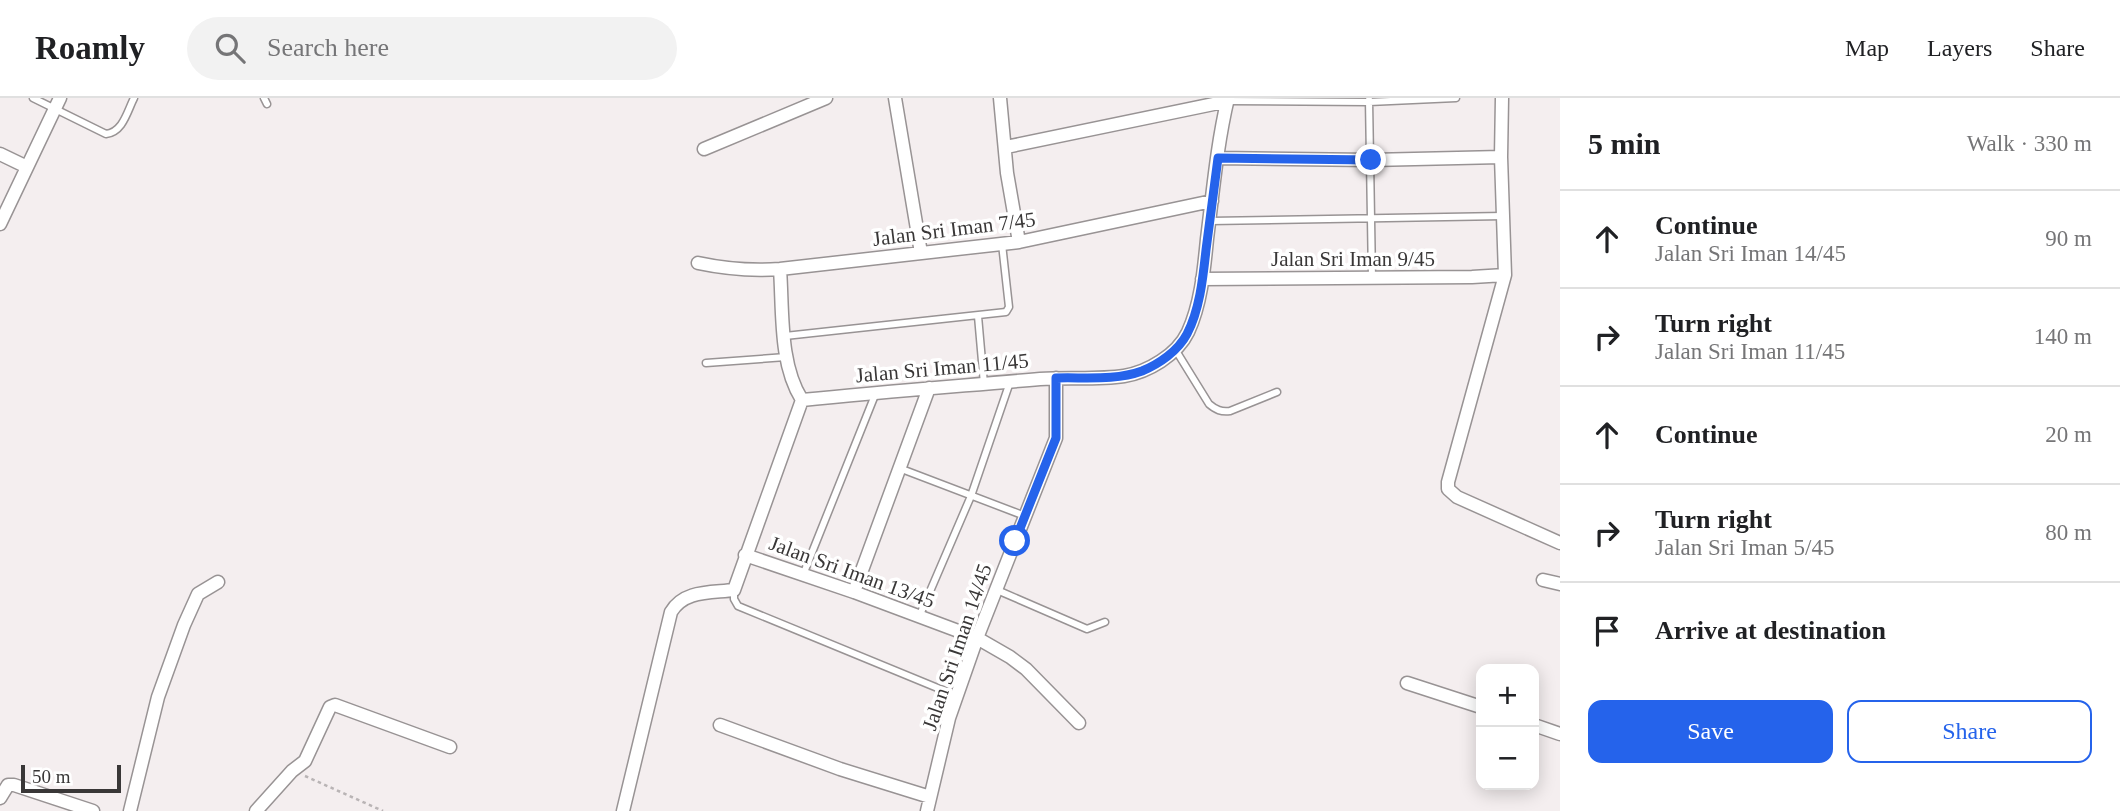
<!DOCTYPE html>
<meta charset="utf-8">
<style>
:root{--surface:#fff;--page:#f2f2f2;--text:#202124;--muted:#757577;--line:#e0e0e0;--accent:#2563eb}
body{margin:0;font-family:"Times New Roman",serif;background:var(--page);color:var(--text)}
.controls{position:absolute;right:21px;bottom:21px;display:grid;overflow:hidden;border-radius:14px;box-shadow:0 4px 18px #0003}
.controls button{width:63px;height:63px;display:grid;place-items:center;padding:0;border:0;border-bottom:2px solid var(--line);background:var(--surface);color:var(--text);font:35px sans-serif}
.scale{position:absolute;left:21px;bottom:18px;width:100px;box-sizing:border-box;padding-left:7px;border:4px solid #393737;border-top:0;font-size:19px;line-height:24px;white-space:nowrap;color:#393737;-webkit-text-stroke:5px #fff;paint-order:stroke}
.stop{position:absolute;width:21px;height:21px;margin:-16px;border:5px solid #2563eb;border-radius:50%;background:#fff}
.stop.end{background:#2563eb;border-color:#fff;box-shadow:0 2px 7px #0008}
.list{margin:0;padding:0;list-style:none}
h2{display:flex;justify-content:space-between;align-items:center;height:91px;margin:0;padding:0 28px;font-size:30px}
h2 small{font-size:23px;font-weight:400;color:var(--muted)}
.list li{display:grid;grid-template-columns:46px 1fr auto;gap:21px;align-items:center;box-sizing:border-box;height:98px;padding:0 28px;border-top:2px solid var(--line)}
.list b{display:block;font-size:26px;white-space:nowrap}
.list p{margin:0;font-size:23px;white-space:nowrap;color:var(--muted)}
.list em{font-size:23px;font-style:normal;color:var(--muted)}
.actions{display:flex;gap:14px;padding:21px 28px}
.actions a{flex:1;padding:16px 0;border:2px solid var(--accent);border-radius:14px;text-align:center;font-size:24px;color:var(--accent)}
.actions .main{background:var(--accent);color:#fff}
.icon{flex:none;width:38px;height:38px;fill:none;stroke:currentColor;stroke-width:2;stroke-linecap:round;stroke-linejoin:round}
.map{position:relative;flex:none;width:1560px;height:713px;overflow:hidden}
header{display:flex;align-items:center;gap:42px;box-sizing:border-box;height:98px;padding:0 35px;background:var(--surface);border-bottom:2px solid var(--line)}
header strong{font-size:33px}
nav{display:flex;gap:38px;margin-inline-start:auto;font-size:24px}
.search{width:490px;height:63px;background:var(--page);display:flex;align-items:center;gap:18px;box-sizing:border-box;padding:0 24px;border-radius:38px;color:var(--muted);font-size:26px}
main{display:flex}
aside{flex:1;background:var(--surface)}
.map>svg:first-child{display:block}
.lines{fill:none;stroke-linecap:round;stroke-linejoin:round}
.lane-casing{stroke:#989394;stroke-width:9}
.street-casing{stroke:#989394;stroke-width:15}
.path{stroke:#b9b4b5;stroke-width:2.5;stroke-dasharray:3.5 3.5;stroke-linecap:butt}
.lane{stroke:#fff;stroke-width:6}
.street{stroke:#fff;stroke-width:12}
.route{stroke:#2563eb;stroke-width:9}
.labels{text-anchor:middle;stroke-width:7;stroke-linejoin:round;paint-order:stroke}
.street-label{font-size:21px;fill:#393737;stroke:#fff}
</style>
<header>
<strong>Roamly</strong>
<div class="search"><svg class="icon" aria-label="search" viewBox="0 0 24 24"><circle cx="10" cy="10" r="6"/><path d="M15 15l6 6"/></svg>Search here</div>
<nav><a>Map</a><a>Layers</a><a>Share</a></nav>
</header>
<main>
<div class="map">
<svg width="1560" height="713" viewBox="0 0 1560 713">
<rect width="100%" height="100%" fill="#f4eeef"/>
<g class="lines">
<defs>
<path id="lane" d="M33 0 106 36C123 34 127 14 134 0
M264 0 267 6
M1369 2 1372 180
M1228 3 1369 4 1456 0
M1210 123 1504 118
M978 218 984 286
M785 238 1006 214 1009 209 1002 146
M1175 251 1209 306C1216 312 1221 314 1230 313L1277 294
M706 265 786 259
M899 370 1025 418
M803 477 875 297
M734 492V501L738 508 957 598
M997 492 1087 531 1105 524
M919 519 971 398 1010 284"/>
<path id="street" d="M895 0 921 155
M1000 0 1007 75 1019 144
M1502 0 1501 59 1505 177 1448 384V391L1457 399 1560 445
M1006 49 1228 3
M704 51 826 0
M0 56 27 69
M1218 60 1371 62 1501 59
M0 126 60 0
M698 165C726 171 751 173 780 171L1019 144 1212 103
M1202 181 1472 179 1505 177
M802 302C881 294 960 288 1040 281 1067 279 1097 282 1124 278 1148 274 1177 257 1188 234 1201 206 1204 172 1207 141 1213 94 1217 46 1228 0
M745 457 854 494 977 540 1010 559 1026 571 1079 625
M1543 482 1560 486
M854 494 929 290
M1407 585 1481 609
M720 627 840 671 930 699
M1534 627 1560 636
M0 700 8 687H14L93 713
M130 713 158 599 184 527 198 496 218 484
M256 713 292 673 305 663 330 609 335 607 450 649
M623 713 671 514C684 492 710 495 734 492L802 302C779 266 783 213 780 171
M927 713 949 620 977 540 1056 340V280"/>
</defs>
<use href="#lane" class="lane-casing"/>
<use href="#street" class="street-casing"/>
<path class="path" d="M305 678 383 713"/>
<use href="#lane" class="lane"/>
<use href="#street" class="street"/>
</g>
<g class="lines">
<path class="route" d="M1015 443 1056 340V280C1083 279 1115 283 1142 273 1159 266 1178 253 1187 236 1200 211 1203 179 1206 152 1210 121 1214 91 1218 60L1371 62"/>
</g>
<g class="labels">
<g class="street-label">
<text transform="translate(954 131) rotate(-7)" y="7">Jalan Sri Iman 7/45</text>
<text x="1353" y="168">Jalan Sri Iman 9/45</text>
<text transform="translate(942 270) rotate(-5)" y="7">Jalan Sri Iman 11/45</text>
<text transform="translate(852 474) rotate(20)" y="7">Jalan Sri Iman 13/45</text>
<text transform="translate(957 549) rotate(-71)" y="7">Jalan Sri Iman 14/45</text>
</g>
</g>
</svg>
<div class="controls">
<button>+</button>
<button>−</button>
</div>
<div class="scale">50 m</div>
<div class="stop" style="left:1015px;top:443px"></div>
<div class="stop end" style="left:1371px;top:62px"></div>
</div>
<aside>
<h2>5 min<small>Walk · 330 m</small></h2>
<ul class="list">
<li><svg class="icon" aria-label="ahead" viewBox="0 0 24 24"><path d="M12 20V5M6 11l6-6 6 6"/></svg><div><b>Continue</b><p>Jalan Sri Iman 14/45</p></div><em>90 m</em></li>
<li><svg class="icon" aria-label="right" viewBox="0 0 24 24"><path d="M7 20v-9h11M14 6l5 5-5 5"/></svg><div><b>Turn right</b><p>Jalan Sri Iman 11/45</p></div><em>140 m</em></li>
<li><svg class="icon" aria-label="ahead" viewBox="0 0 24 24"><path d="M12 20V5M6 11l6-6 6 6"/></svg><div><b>Continue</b></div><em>20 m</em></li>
<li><svg class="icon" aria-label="right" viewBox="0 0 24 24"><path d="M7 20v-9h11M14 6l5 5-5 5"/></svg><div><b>Turn right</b><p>Jalan Sri Iman 5/45</p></div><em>80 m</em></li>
<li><svg class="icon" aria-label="arrive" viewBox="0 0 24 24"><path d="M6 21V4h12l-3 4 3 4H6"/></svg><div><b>Arrive at destination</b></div></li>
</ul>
<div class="actions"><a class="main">Save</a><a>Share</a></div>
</aside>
</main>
